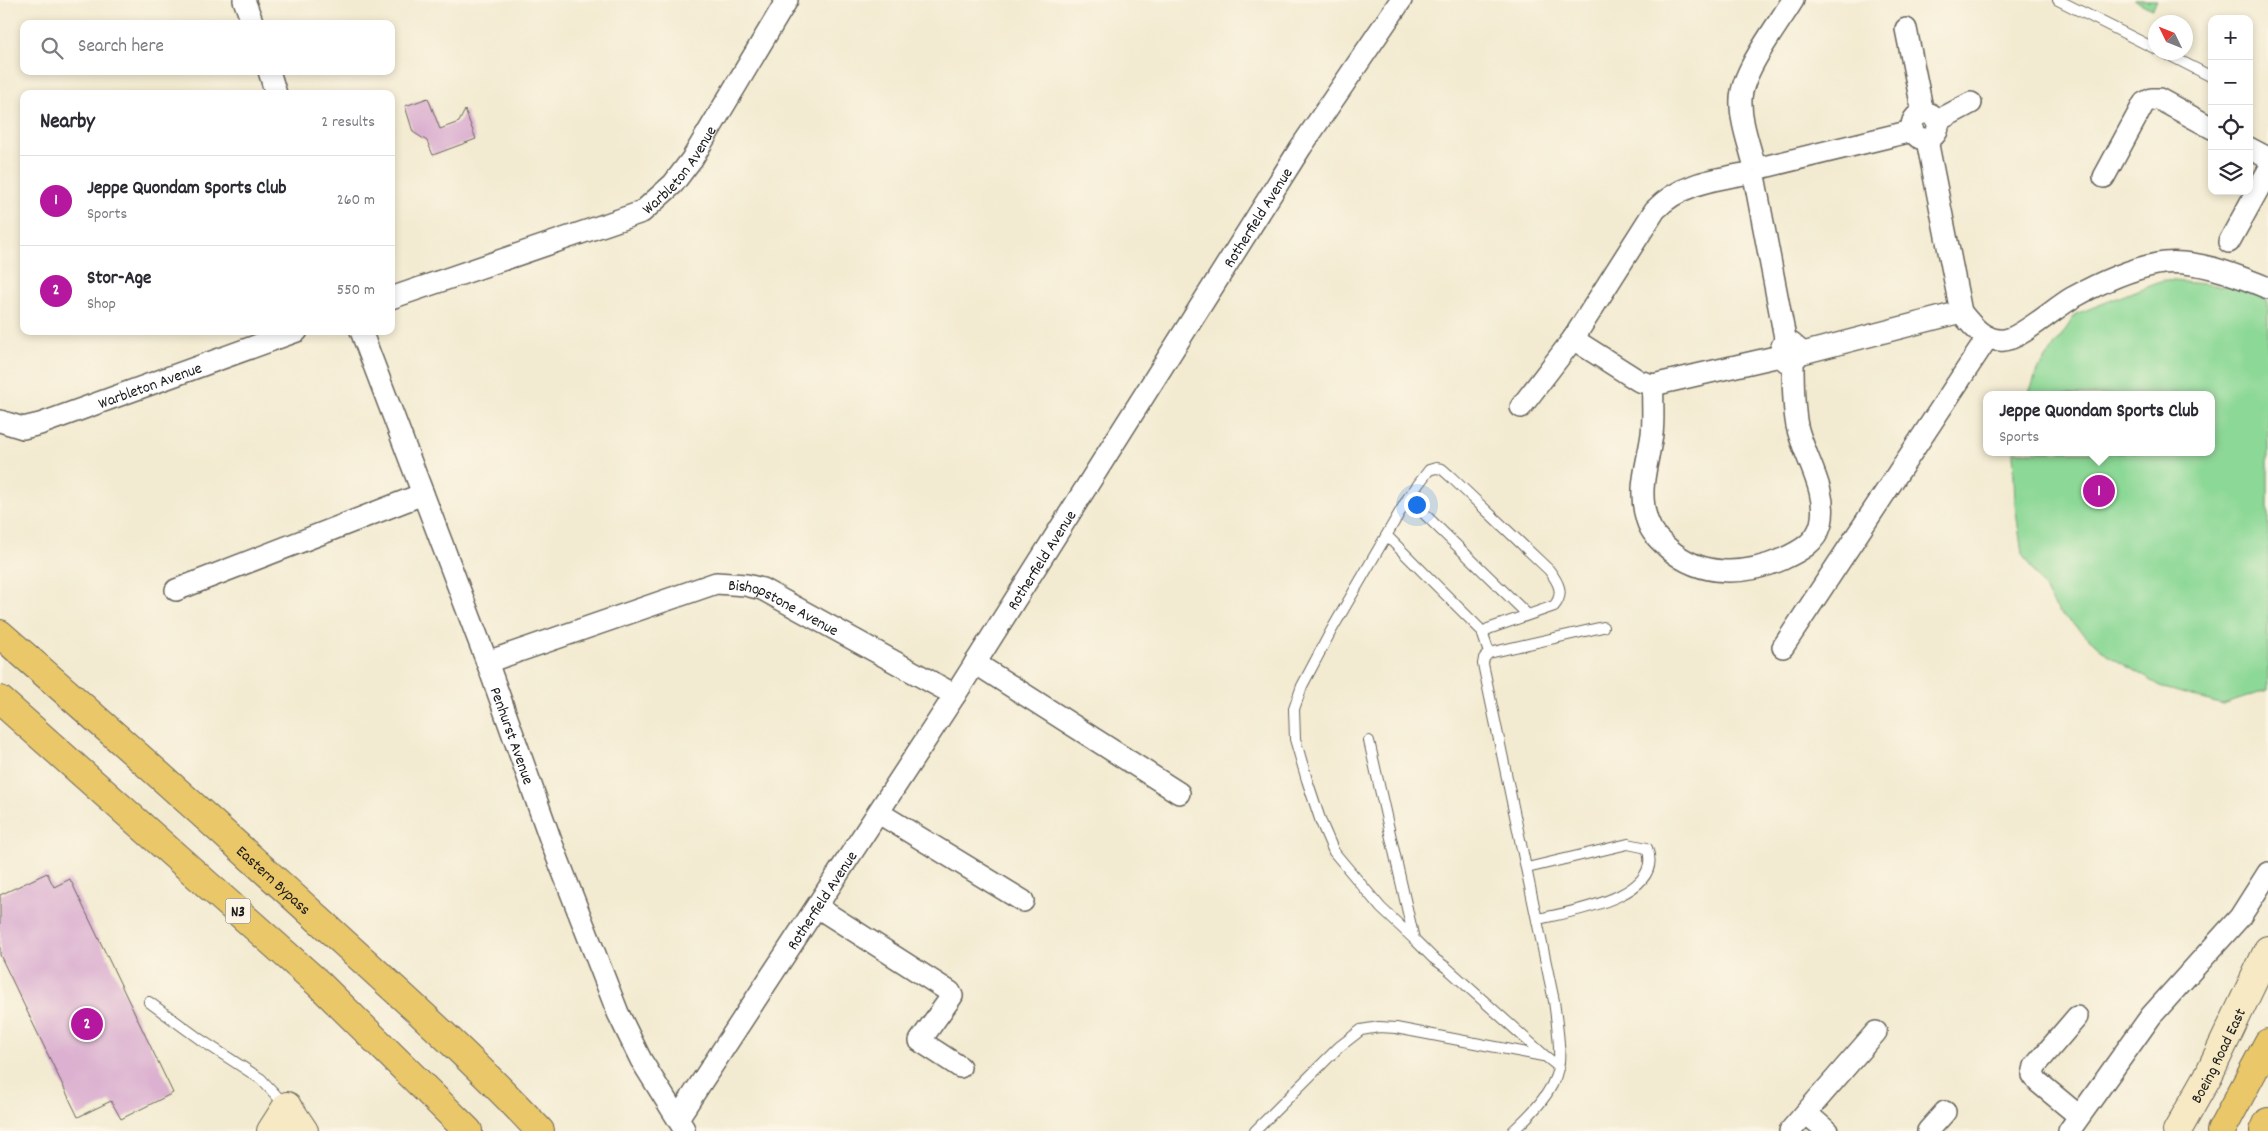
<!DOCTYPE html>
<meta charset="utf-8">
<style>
:root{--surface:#fff;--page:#f2f2f3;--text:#2b2b33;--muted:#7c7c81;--line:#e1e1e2;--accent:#b5179e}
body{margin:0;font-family:Dekko,sans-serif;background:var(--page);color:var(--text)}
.controls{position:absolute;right:15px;top:15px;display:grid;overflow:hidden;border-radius:10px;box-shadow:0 2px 8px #0003}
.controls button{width:45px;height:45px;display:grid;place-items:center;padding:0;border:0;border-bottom:1px solid var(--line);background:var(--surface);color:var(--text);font:25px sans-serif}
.compass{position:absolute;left:2148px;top:15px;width:45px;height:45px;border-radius:50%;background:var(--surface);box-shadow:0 2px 8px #0003;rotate:313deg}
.you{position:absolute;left:1416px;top:504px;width:18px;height:18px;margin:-12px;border:4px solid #fff;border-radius:50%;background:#1a73e8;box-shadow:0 0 0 8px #1a73e833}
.badge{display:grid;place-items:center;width:32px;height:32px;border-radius:50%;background:var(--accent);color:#fff;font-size:16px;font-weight:700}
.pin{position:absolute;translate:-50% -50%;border:2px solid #fff;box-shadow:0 1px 5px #0006}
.popup{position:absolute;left:1983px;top:391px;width:232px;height:65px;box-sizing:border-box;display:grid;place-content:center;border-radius:10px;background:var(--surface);filter:drop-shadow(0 1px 4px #0005);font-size:16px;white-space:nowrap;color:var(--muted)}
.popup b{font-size:19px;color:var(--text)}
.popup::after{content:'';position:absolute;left:50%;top:100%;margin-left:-10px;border:10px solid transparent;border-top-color:var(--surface)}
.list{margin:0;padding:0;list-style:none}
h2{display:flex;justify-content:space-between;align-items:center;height:65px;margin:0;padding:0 20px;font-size:21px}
h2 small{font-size:16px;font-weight:400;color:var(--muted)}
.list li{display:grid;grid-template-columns:32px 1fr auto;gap:15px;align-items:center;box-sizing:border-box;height:90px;padding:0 20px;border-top:1px solid var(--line)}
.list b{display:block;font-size:19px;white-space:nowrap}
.list p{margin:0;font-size:16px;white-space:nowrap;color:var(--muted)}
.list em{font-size:16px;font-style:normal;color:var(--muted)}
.icon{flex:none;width:28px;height:28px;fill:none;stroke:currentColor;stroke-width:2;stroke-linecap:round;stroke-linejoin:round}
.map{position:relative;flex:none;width:2268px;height:1131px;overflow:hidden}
.search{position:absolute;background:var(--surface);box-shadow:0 2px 8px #0003;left:20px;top:20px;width:375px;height:55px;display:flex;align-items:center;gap:12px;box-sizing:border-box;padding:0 18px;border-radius:10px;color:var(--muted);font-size:19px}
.panel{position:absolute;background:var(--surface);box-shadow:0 2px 8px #0003;left:20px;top:90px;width:375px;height:245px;border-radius:10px}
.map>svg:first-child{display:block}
.green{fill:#8cd896;stroke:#547a59}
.building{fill:#dbb0d0}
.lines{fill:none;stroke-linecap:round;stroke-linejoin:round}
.service-casing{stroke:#67645b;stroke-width:12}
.minor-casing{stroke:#67645b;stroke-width:24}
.secondary-casing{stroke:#67645b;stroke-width:30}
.motorway-casing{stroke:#67645b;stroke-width:30}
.service{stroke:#fff;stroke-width:10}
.minor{stroke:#fff;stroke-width:21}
.secondary{stroke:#f7e9c3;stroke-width:28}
.motorway{stroke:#eac769;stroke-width:28}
.labels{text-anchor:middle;stroke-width:4;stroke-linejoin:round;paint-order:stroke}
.shield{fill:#fcf5e5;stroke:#5f5d58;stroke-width:1}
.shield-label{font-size:15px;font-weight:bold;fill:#1c1c1c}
.street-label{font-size:16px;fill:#1c1c1c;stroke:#fcf5e5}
</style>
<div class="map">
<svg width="2268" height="1131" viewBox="0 0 2268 1131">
<rect width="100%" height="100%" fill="#fcf5e5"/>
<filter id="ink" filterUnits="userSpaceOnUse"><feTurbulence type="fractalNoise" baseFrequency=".02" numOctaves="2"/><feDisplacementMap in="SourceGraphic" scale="10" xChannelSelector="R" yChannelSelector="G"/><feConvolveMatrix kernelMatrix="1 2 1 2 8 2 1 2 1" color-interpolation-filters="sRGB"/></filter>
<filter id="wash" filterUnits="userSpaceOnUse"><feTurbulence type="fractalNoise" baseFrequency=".0096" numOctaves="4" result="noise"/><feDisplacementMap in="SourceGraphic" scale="20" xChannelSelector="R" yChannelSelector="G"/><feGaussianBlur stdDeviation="1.12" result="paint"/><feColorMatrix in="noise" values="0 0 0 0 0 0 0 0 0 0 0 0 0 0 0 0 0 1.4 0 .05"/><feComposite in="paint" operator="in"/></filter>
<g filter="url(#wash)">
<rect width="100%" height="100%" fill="#f3ebd1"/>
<path class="green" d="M2134 0H2157L2152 9Z
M2163 280 2244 288 2268 301V690L2223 705 2164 688 2109 656 2059 612 2022 554 2015 504 2013 452H2212V395H2028L2038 370 2076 314Z"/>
<g id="blocks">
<path class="building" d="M428 98 440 129 459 122 465 110 476 139 433 155 427 141 413 132 405 106Z
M47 873 54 887 70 879 173 1093 121 1119 111 1101 78 1117 0 955V895Z"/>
</g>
</g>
<g filter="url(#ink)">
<use href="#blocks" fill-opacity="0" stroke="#67645b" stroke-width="1"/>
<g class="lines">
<defs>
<path id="service" d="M2058 0 2156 49
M2163 52 2212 77
M1408 498 1527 614
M1387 536 1484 633
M1369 741 1414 939 1433 958 1447 968 1545 1056 1559 1067
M1527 868 1628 844 1647 848C1666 897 1569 912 1538 919
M1414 939 1381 908 1334 852 1321 822 1307 780 1295 739 1294 709 1302 686 1331 631 1408 498 1429 470 1436 468 1442 469 1451 477 1549 570C1558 582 1565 593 1554 606L1488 629 1483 635 1489 653
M149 1002 201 1040 261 1079 287 1107
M1255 1131 1339 1047 1361 1030 1379 1027 1396 1028 1543 1056
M1513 1131C1531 1114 1553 1093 1558 1068 1562 1052 1556 1018 1554 1001L1483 664 1484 658 1489 653 1603 627"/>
<g id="minor">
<path d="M244 0 253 24"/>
<path d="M1906 29 1923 113"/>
<path d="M269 71 276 94"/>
<circle cx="1925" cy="126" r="13"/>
<path d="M1937 121 1971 103"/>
<path d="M1927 140 1961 312C1972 326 1985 342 2004 340 2020 339 2056 307 2072 298 2099 283 2127 270 2157 264 2192 257 2236 275 2268 288"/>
<path d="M2249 148 2268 158"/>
<path d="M1753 160C1748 141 1740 119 1741 99 1742 71 1778 25 1793 0"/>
<path d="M1764 167 1912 131"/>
<path d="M2104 177 2144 103 2152 99H2159L2212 128"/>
<path d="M1755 181 1786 343"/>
<path d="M2229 242 2268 171"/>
<path id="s1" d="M391 298 642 212 673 184 692 159 787 0"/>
<path id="s2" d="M361 331 487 662 552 844 618 1013 641 1060 684 1129"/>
<path d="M1573 339 1639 381 1653 385 1780 356"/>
<path d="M1799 354 1961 312"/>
<path d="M1653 385C1652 401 1654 418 1652 434 1648 464 1637 489 1647 520 1651 533 1660 541 1669 549 1702 578 1746 575 1783 559 1800 551 1816 543 1821 524 1829 491 1804 457 1797 426 1793 405 1793 383 1793 362L1799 354 1798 349 1791 343 1782 346 1780 356 1787 362H1793"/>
<path d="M1521 407 1573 339 1655 210C1679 185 1711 180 1744 174"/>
<path id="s3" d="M0 421 23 428 40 424 297 331"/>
<path d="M176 590 423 494"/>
<path d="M1783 647 1988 337"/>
<path id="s4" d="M487 662 716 583 746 585 762 589 955 695"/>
<path d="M975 663 1179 793"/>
<path d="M879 813 1023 901"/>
<path d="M817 907 950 992 952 996 920 1041 960 1067"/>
<path d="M2077 1017 2035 1066 2033 1075 2038 1082 2079 1116"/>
<path d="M1806 1113 1827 1131"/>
<path id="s5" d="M678 1118 955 695 1301 147 1401 0"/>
<path d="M1790 1131 1876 1032"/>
<path d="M1928 1131 1945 1112"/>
<path d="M2069 1131 2151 1016 2240 917 2268 873"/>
</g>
<g id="secondary">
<path d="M292 1113 304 1131"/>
<path d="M271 1131 287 1106"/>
<path id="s6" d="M2177 1131 2208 1076 2268 950"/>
</g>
<g id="motorway">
<path id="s7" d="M0 634C111 731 221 830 330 930 401 995 474 1060 540 1131"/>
<path d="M0 700 319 984 468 1131"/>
<path d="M2221 1131 2268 1043"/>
<path d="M2264 1131 2268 1122"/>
</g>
</defs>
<use href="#service" class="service-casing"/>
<use href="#minor" class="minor-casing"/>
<use href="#secondary" class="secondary-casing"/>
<use href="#motorway" class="motorway-casing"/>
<use href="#service" class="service"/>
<use href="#minor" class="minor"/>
<use href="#secondary" class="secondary"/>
<use href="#motorway" class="motorway"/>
</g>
</g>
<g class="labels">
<rect class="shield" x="225.5" y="898.5" width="25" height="25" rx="4"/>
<g class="shield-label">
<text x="238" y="916">N3</text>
</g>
<g class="street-label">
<text dy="6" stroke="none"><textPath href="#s1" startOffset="322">Warbleton Avenue</textPath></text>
<text dy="6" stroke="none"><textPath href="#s5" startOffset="1071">Rotherfield Avenue</textPath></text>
<text dy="6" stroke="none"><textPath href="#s3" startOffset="158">Warbleton Avenue</textPath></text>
<text dy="6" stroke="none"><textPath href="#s5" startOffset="666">Rotherfield Avenue</textPath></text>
<text dy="6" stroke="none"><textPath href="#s4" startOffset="315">Bishopstone Avenue</textPath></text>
<text dy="6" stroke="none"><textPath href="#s2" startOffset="432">Penhurst Avenue</textPath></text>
<text dy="6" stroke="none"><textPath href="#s7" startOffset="368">Eastern Bypass</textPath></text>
<text dy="6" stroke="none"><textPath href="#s5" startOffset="261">Rotherfield Avenue</textPath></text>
<text dy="6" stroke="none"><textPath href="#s6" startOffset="86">Boeing Road East</textPath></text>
</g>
</g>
</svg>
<div class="controls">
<button>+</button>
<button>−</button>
<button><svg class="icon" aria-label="locate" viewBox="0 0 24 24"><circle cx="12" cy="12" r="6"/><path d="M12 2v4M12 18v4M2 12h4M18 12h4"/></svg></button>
<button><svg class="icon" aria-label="layers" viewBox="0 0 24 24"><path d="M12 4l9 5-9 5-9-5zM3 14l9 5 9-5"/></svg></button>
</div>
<svg class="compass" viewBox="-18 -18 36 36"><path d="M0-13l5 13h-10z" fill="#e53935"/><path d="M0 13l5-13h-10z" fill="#7c7c81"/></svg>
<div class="you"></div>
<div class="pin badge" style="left:2099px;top:491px">1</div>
<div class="popup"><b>Jeppe Quondam Sports Club</b>Sports</div>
<div class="pin badge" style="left:87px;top:1024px">2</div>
<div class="search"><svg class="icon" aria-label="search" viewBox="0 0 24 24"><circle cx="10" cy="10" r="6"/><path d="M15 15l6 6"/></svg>Search here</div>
<section class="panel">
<h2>Nearby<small>2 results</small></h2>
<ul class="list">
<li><span class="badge">1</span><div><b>Jeppe Quondam Sports Club</b><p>Sports</p></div><em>260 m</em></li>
<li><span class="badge">2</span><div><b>Stor-Age</b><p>Shop</p></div><em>550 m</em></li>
</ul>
</section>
</div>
